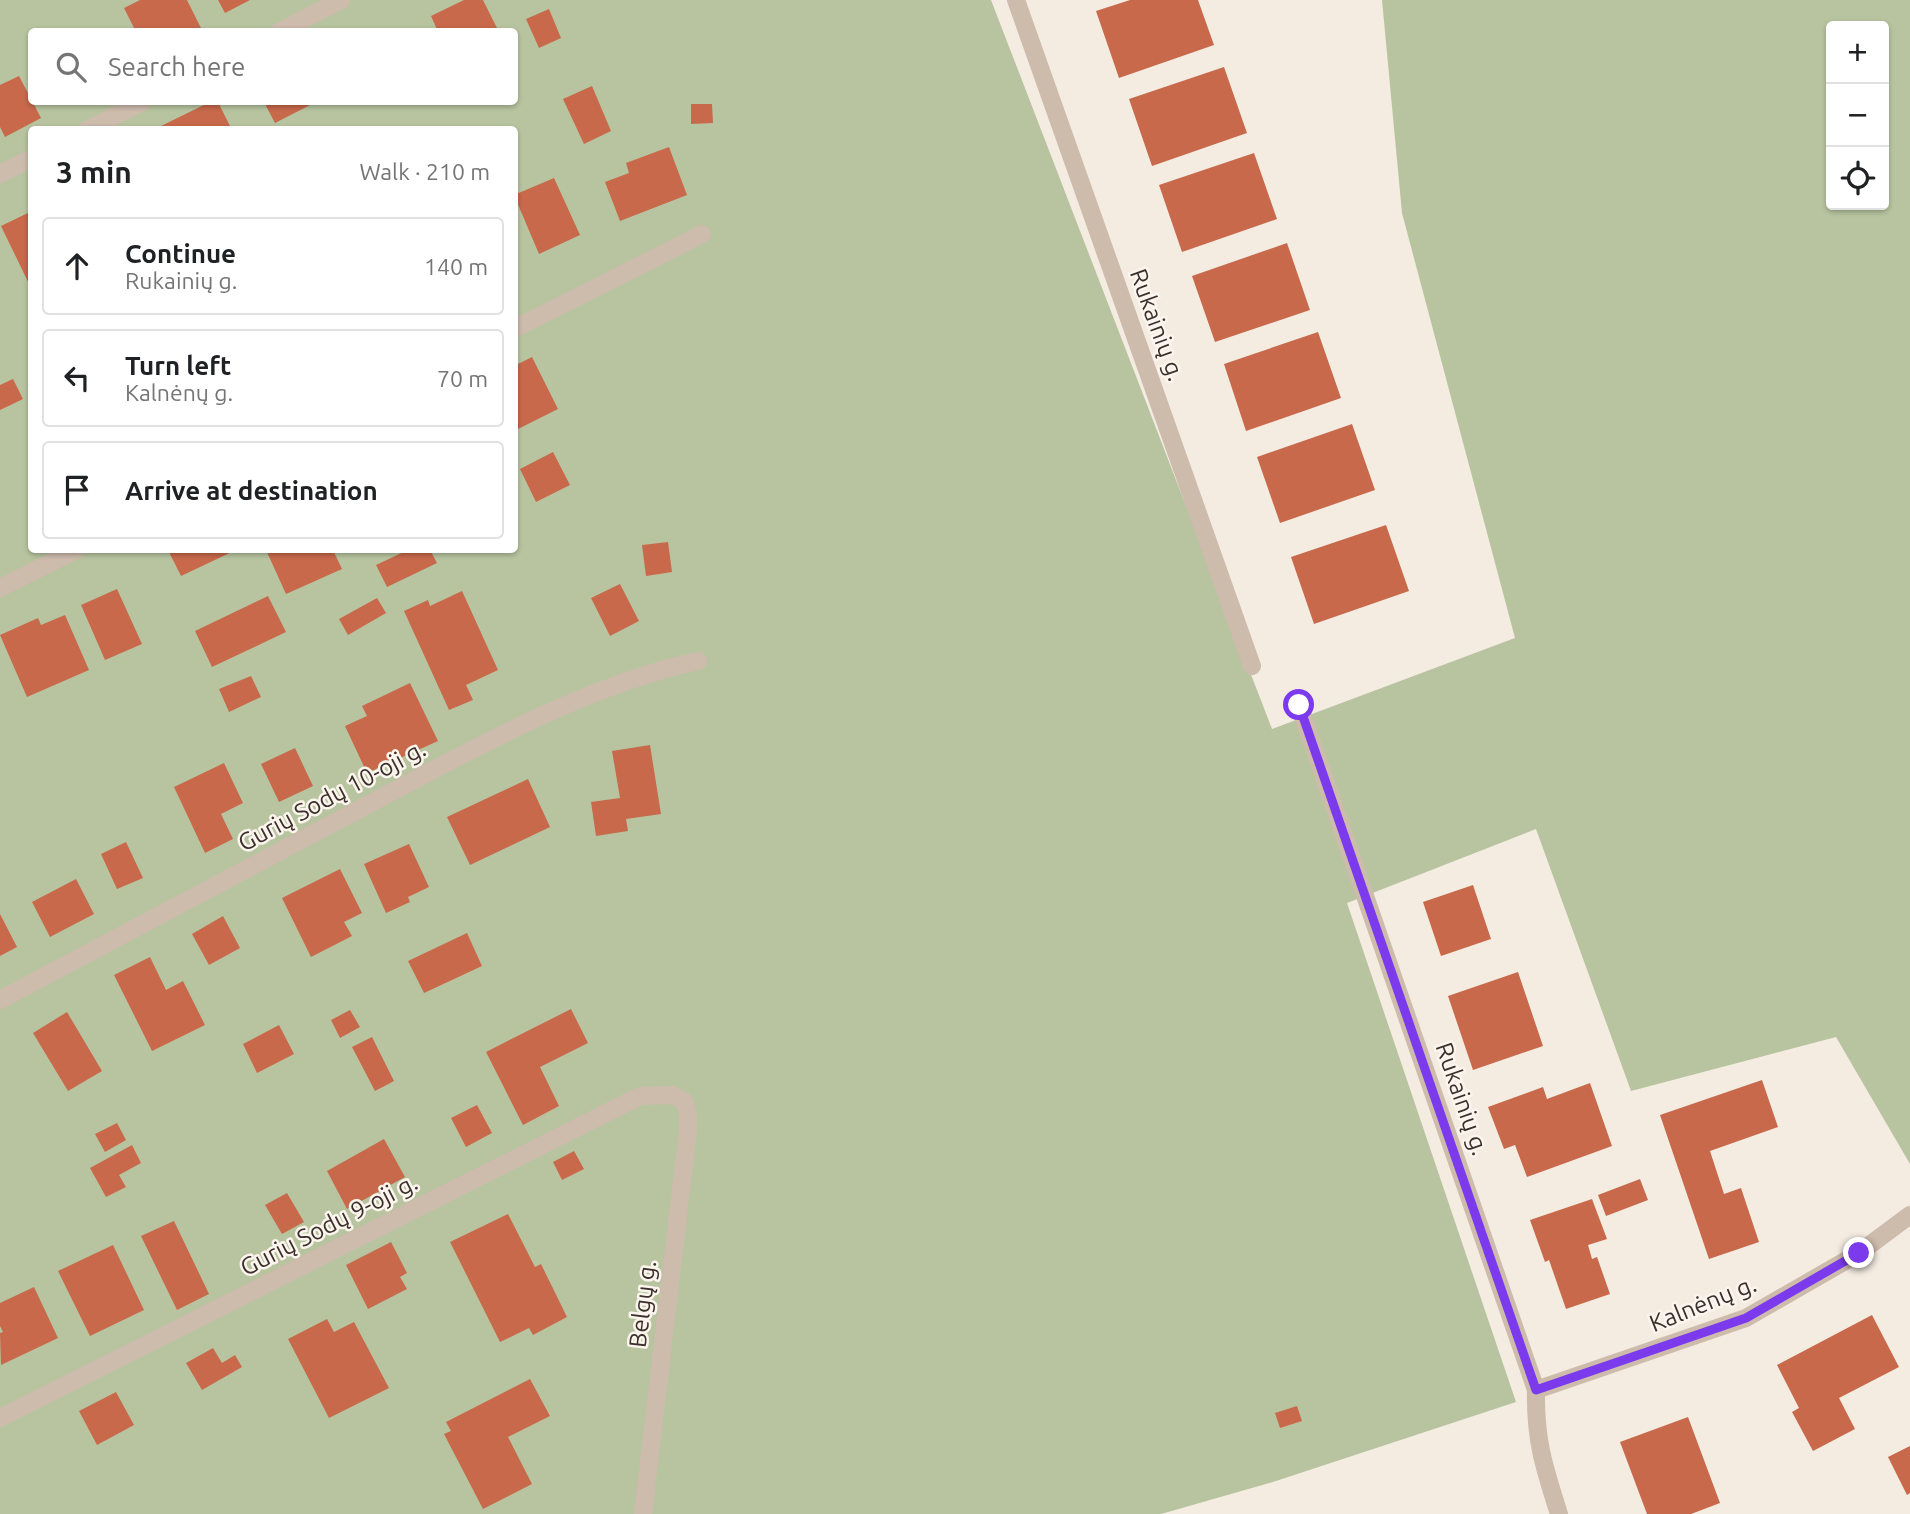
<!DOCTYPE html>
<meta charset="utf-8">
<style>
:root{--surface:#fff;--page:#f2f2f2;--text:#202124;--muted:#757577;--line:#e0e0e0}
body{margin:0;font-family:Ubuntu,sans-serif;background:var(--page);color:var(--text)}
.controls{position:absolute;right:21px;top:21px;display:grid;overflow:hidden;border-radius:7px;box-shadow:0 2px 5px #0004}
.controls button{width:63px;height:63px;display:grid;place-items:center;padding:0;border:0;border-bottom:2px solid var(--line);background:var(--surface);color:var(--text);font:35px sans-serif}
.stop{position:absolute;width:21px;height:21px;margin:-16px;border:5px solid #7c3aed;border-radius:50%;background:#fff}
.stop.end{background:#7c3aed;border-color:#fff;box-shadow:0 2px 7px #0008}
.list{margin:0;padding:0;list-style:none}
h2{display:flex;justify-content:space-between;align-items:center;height:91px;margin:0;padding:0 28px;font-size:30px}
h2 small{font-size:23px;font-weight:400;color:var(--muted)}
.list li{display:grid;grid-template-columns:46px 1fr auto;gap:21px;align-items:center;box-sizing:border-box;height:98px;margin:0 14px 14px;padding:0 14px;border:2px solid var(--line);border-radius:7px}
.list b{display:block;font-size:26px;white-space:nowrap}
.list p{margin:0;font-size:23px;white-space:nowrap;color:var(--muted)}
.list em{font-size:23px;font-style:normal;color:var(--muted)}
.icon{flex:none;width:38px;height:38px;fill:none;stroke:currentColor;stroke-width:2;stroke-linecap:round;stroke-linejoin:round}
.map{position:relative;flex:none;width:1910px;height:1514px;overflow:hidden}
.search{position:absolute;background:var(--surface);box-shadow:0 2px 5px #0004;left:28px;top:28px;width:490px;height:77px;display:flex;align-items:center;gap:18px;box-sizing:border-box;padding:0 24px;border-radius:7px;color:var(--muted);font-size:26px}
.panel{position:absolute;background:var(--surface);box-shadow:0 2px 5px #0004;left:28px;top:126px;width:490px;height:427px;border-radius:7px}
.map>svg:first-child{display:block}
.green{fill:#b8c4a0;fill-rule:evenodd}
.building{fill:#c8694b}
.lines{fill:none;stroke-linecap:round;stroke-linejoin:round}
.minor{stroke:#cdbbac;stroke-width:18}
.route{stroke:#7c3aed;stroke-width:9}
.labels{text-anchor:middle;stroke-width:5;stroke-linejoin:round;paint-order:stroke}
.street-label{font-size:24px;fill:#3b302b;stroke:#fbf5ee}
</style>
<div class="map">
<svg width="1910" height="1514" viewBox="0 0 1910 1514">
<rect width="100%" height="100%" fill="#f4ebe1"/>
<path class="green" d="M0 0H991L1272 729 1515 638 1402 213 1382 0H1910V1164L1836 1037 1631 1091 1536 829 1347 903 1516 1402 1276 1481 1161 1514H0ZM1831 26H1884V205H1831ZM32 32H514V102H32ZM32 130H514V550H32Z"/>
<path class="building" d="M140 0H187L203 32H136L124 8Z
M218 0H250L225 13Z
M464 0H483L499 32H438L431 16Z
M1130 0H1198L1214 45 1119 78 1096 11Z
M549 9 561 38 539 48 526 19Z
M1224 67 1247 133 1152 166 1129 99Z
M19 76 41 118 5 137 0 127V85Z
M592 86 611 131 584 144 563 99Z
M210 102H218L232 130H163L161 126Z
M264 102H316L275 123Z
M691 104H712L713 123 691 124Z
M669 147 687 195 620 221 605 182 629 173 626 163Z
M1254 153 1277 219 1182 252 1159 185Z
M554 178 580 235 539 254 514 195Z
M32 211V290L1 226Z
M1287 243 1310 310 1215 342 1192 276Z
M1318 332 1341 398 1246 431 1224 364Z
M532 357 558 409 516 430 514 366Z
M13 379 23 399 0 410V385Z
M1352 424 1375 490 1280 523 1257 457Z
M553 452 570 485 536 502 520 469Z
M1386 525 1409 591 1314 624 1291 557Z
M668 542 672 572 646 576 642 545Z
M168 550H236L181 576Z
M266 550H333L342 569 286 594Z
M408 550H430L437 563 387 587 376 565Z
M620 584 639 621 610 636 591 598Z
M117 589 142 644 105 660 81 605Z
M462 591 498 670 466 685 473 700 449 710 404 611 428 600 430 606Z
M268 596 286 632 212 667 195 631Z
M377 598 386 613 348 635 339 619Z
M65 615 89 670 27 697 0 635 38 618 41 625Z
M251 676 261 697 229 712 219 689Z
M410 683 438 741 367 773 345 726 367 716 362 706Z
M650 745 661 814 626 819 628 831 596 836 591 802 620 798 612 751Z
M295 748 313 786 279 802 261 764Z
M224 763 243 803 221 814 233 839 205 853 174 787Z
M528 779 550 827 470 865 447 817Z
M126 842 143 878 117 889 101 854Z
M409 844 429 887 408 897 410 902 386 913 364 864Z
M340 869 362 913 344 922 352 936 311 957 282 898Z
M76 879 94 914 50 937 32 902Z
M1473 885 1491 939 1441 956 1423 902Z
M0 914 17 947 0 956Z
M223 916 240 948 209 965 192 934Z
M467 933 482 966 424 993 408 961Z
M150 957 166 990 183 981 205 1025 152 1051 114 975Z
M1518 972 1543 1046 1473 1070 1448 996Z
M571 1009 588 1043 540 1067 559 1106 523 1125 486 1052Z
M350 1010 360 1027 340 1038 331 1020Z
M67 1012 102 1071 68 1091 33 1033Z
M279 1025 294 1054 257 1073 243 1044Z
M372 1037 394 1081 375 1091 352 1047Z
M1762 1080 1778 1127 1710 1151 1724 1194 1741 1188 1759 1242 1709 1259 1660 1115Z
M1590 1083 1612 1146 1527 1177 1515 1145 1504 1149 1488 1107 1543 1087 1547 1099Z
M477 1105 492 1133 466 1147 451 1118Z
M117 1123 126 1140 105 1152 95 1134Z
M384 1139 405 1177 347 1209 327 1171Z
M132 1145 141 1163 119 1175 126 1187 106 1197 90 1168Z
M574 1151 584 1169 562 1180 553 1162Z
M1640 1179 1648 1200 1606 1216 1598 1195Z
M287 1193 304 1222 282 1234 265 1205Z
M1592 1199 1607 1239 1588 1245 1592 1259 1597 1257 1610 1294 1566 1309 1549 1260 1545 1262 1530 1220Z
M508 1214 535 1267 541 1264 567 1317 533 1335 529 1328 500 1342 450 1242Z
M174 1221 209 1294 177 1310 141 1236Z
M391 1242 407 1273 400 1277 407 1289 368 1309 346 1265Z
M113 1245 144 1310 90 1336 58 1271Z
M34 1287 58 1338 1 1365 0 1333 3 1332 0 1326V1303Z
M1872 1315 1899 1367 1839 1398 1855 1429 1813 1451 1792 1412 1799 1408 1777 1365Z
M327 1319 334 1332 354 1322 389 1388 329 1418 288 1339Z
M213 1348 222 1363 235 1355 242 1367 202 1390 186 1363Z
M530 1379 550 1416 508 1437 532 1484 483 1509 444 1434 451 1431 446 1422Z
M116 1392 134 1425 97 1445 79 1411Z
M1297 1406 1302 1421 1280 1428 1275 1413Z
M1688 1417 1720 1503 1691 1514H1647L1620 1442Z
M1910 1446V1493L1907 1495 1888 1457Z"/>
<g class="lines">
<path class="minor" d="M1016 0 1252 666
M279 32 341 0
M87 130 142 102
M0 174 32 158
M514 329 702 234
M0 588 76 550
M1299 705 1536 1390C1535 1440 1544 1467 1559 1514
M0 1000C123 935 246 869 369 804 472 750 585 685 698 661
M1536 1390 1746 1318 1859 1253 1910 1215
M0 1418 640 1096 672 1095 684 1101 688 1114V1130L643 1514"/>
</g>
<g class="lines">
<path class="route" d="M1299 705 1536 1390 1746 1318 1859 1253"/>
</g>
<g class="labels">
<g class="street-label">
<text transform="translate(1157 325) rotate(70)" y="8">Rukainių g.</text>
<text transform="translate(332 796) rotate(-28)" y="8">Gurių Sodų 10-oji g.</text>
<text transform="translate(1462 1099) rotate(71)" y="8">Rukainių g.</text>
<text transform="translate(329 1225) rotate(-27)" y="8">Gurių Sodų 9-oji g.</text>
<text transform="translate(643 1304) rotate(-83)" y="8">Belgų g.</text>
<text transform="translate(1703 1304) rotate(-22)" y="8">Kalnėnų g.</text>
</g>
</g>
</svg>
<div class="controls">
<button>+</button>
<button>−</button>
<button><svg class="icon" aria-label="locate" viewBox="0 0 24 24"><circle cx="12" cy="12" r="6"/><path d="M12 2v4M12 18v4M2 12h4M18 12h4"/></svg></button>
</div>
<div class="stop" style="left:1299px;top:705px"></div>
<div class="stop end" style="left:1859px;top:1253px"></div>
<div class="search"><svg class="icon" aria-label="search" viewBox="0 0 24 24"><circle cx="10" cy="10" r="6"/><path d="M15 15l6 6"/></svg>Search here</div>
<section class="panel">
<h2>3 min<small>Walk · 210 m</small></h2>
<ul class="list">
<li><svg class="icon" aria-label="ahead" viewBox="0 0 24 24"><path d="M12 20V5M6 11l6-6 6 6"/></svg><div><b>Continue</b><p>Rukainių g.</p></div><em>140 m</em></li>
<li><svg class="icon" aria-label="left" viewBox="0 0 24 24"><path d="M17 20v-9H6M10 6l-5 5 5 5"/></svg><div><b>Turn left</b><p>Kalnėnų g.</p></div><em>70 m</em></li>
<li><svg class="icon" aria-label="arrive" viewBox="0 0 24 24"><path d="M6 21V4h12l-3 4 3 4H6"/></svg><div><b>Arrive at destination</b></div></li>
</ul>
</section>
</div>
